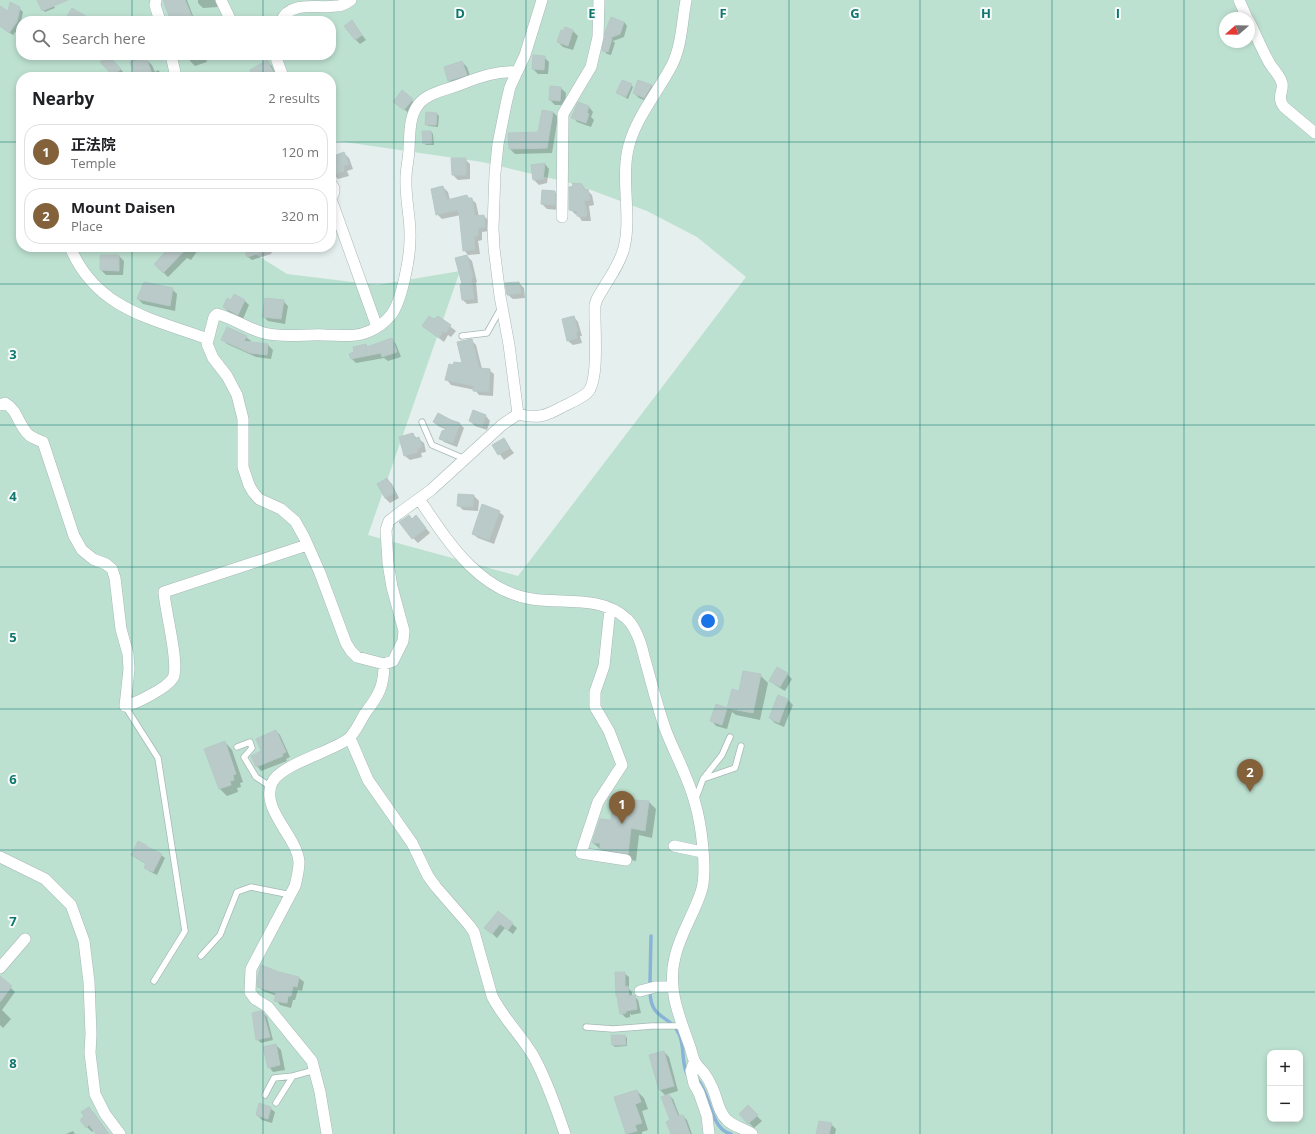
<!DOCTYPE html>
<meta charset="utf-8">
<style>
:root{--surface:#fff;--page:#f2f2f2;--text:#202124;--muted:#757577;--line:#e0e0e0;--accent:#83613b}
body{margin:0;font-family:"Open Sans","Noto Sans JP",sans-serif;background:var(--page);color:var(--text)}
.controls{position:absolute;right:12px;bottom:12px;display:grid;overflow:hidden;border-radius:8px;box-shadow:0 2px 6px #0003}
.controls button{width:36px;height:36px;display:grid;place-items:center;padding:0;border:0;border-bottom:1px solid var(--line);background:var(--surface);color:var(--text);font:20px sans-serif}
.compass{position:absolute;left:1219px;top:12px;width:36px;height:36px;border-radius:50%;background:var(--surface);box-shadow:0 2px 6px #0003;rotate:250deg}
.you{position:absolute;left:708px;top:621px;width:14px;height:14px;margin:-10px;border:3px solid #fff;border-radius:50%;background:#1a73e8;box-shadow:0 0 0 6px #1a73e833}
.badge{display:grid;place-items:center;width:26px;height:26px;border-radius:50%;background:var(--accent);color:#fff;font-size:13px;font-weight:700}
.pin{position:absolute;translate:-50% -33px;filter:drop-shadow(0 1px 2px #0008)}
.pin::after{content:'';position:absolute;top:21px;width:14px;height:12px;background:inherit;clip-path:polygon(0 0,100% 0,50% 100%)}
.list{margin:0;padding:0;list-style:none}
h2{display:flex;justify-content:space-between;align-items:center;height:52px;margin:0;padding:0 16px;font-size:17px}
h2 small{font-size:13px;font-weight:400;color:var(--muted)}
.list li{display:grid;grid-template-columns:26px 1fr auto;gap:12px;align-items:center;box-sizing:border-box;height:56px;margin:0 8px 8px;padding:0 8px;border:1px solid var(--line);border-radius:16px}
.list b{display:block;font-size:15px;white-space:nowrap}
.list p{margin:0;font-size:13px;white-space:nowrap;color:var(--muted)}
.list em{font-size:13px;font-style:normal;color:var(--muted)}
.icon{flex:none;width:22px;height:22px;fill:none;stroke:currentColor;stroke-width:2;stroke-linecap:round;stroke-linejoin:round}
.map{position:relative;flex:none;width:1315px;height:1134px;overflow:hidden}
.search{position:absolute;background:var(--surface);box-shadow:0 2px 6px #0003;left:16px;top:16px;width:320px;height:44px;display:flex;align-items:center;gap:10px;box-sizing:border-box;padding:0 14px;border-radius:16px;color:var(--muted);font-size:15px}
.panel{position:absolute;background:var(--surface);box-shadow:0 2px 6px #0003;left:16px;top:72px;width:320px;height:180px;border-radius:16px}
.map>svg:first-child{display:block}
.green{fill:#bde1d1;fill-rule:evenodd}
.shadow{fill:#0003}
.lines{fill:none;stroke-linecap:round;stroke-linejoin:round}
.stream{stroke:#8ab4d7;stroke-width:3.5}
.building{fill:#bacac8;stroke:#b7c9c7}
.service-casing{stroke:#a7b8b7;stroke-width:7}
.minor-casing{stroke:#a7b8b7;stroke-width:12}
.service{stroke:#fff;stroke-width:5.5}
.minor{stroke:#fff;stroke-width:11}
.grid{fill:none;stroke:#0f766e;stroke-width:1;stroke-opacity:0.55}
.grid-label{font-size:13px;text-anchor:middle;font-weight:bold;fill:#0f766e;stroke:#f6fbfa;stroke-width:4;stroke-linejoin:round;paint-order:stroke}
</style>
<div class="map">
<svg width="1315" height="1134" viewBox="0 0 1315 1134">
<rect width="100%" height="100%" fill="#e5efed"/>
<path class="green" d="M0 0H1315V1134H0ZM1225 18H1249V42H1225ZM21 21H331V55H21ZM21 77H331V140L482 162 575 184 647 211 697 237 746 277 518 576 368 535 460 271 377 285 287 274 244 247H21ZM1270 1053H1300V1119H1270Z"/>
<path class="shadow" d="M51 0 55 8 45 12 43 10Z
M166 0H187L195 21H172Z
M198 0H215L218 7 203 8 198 3Z
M0 7 9 13 19 8 23 12 20 26 13 35 0 26Z
M123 18 126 21H116Z
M352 22 366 40 360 44 355 39Z
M624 22 627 26 624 37 613 41 615 43 611 55 607 54 603 50 606 32Z
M573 31 578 36 573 50 563 47 558 42Z
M141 55 152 65 155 72 158 70 165 77H140L131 58Z
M189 55H205L207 62 195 66 190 61Z
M544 57 549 62 548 74H538L533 69Z
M113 61 125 74 122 77H115L102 62Z
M267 61 272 66 277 77H255Z
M462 62 467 67 471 79 454 85 449 81Z
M631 85 633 87 628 99 617 93Z
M651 85 656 90 649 102 639 98 634 93Z
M561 88 566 93 565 105H555L550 100Z
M402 92 417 105 410 114 395 102Z
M589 107 593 112 591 117 594 120 591 127 577 122 573 117Z
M553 112 558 117 552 153 515 154 510 149 539 133Z
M437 114 439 116 438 127 428 126 426 124Z
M423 132H431L433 134 434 145H426L424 143Z
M344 153 349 158 353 169 347 171 349 176 338 179 334 175 331 167V158Z
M465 159 470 164V179L458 180 453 175Z
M545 164 549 169 547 183 539 185 534 180Z
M582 185 592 195 594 205 589 206 591 221H582L578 215 575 214 570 209Z
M443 187 448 192 450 200 467 196 470 199H471L476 203 479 217 484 216 489 221V231L482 232V240L478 241 480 254 468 255 464 250 461 215 442 219 437 214Z
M555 192 560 197V210L547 209 542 204Z
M171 247H195L198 250 191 260 187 258 168 277 155 264Z
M245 247H274L271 254 252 260 248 257Z
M119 256 124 261 123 275H106L101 270Z
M467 256 472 261 477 282H476L478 303 467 304 462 299 463 285Z
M519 283 524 288 525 298 513 299 508 295Z
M172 289 177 294 175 311 143 304 138 299Z
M244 300 249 305 243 319 229 312 224 307 231 301Z
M283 301 288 306 285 324 268 321 263 316Z
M438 317 456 331 451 337 448 335 444 342 423 326Z
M574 317 578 322 582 336H580L582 343 573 345 568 341Z
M246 337 251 341 250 343 268 345 273 350 271 359 256 357 227 344 222 339Z
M392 340 396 344 401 357 388 361 384 358 356 363 352 359 355 353 366 345 368 348Z
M471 340 476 345 482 369 489 370 494 374 493 396 479 395 475 390 451 385 447 380 464 365Z
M474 412 486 416 490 421 487 430 475 426 470 421Z
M450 420 460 424 464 428 457 447 444 442 440 438 447 430 438 426 434 422Z
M412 434 424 443 426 452 421 453 422 457 410 460 405 456Z
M504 440 514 453 504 460 494 446Z
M387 479 392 484 399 498 390 503 385 498 378 484Z
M459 495 474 496 479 501 478 511 463 510 458 505Z
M499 512 504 516 494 544 478 538 473 534Z
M416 516 430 533 418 543 413 538 412 520Z
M787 674 792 679 785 691 775 685 770 680Z
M760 675 768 683 760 720 736 715 732 712 727 729 716 726 712 721 717 705 728 709 733 690 740 692Z
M778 696 788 700 793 705 784 727 775 723 770 718Z
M276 731 280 735 290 757 286 759 287 761 261 771 257 766 263 751Z
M225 742 232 750 243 782 240 783 241 787 237 788 238 792 227 796 220 789 205 750Z
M649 802 656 809 652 838 639 835 636 861 609 856 593 843 620 812Z
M132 854 161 855 165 858 157 875 149 871 145 867 146 864 136 858Z
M498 912 517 928 513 934 505 928 497 938 486 928Z
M278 973 299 978 304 982 302 991 298 990 295 1000H293L291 1008 280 1005 276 1000 277 996 263 991 258 986Z
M624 973 629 977V989L632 992V996H634L638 1000 641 1013 631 1015 630 1013V1017L626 1018 621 1013Z
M2 979 15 992 2 1010 11 1019 3 1028 0 1025V981Z
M263 1013 267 1017 273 1040 261 1043 257 1039Z
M612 1036H625L627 1038V1046L615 1047 613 1045Z
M276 1045 281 1050 285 1070 273 1072 269 1067Z
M664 1052 669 1057 678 1091 668 1094 673 1099 680 1117 683 1116 687 1120 692 1134H672L671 1121 666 1096 660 1090Z
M637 1091 644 1098 648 1109 642 1111 648 1130 642 1132V1134H627Z
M748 1107 762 1121 754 1128 740 1114Z
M89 1108 94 1113 109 1134H97L94 1130 92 1132 87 1127 81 1120 86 1117Z
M270 1108 275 1112 272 1123 262 1120 257 1115Z
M831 1124 836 1129 835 1134H817Z
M73 1131 75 1134H66Z"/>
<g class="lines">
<path class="stream" d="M650 982 651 936
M650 992C651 1021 670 1014 679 1034 685 1046 681 1062 687 1074
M697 1079C711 1094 710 1129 731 1134"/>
</g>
<path class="building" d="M37 0H68L42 11Z
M163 0H185L192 17 183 21H171Z
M10 2 20 7 17 22 9 33 0 26V6L8 11Z
M72 8 94 21H64Z
M611 17 624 22 620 34 610 38 612 39 608 52 602 51 605 32Z
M352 20 362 35 355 40 344 26Z
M565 27 573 30 568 46 557 42 561 30 563 31Z
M108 55 121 69 113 76 100 62Z
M533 55 545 56 544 70 532 69Z
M146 57 153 77H135L130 62Z
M267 60 276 77H254L250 70Z
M462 61 467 75 448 81 444 67Z
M622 80 632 84 626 97 616 93Z
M638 80 652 85 644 98 633 93Z
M550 86 561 87 560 101 549 100Z
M402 90 413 99 404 110 393 102Z
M578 102 589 106 587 113 589 114 586 123 571 118Z
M542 110 553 112 547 148 509 149 508 133 538 132Z
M426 112 437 113 436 125H425Z
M422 131H431L432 143 423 144Z
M344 152 349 164 343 166 344 171 333 175 331 170V157Z
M451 158H466V175H452Z
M545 163 543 179 533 180 531 165Z
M572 183 582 184 584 190 588 189 590 200 584 201 587 213 586 217 577 216V211L569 210V187L573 186Z
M443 186 447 200 467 195 468 198H472L475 216 484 215 485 227 478 228V236H474L475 250 463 251 459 212H458L457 210 436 215 431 189Z
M542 190 555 191V205L541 204Z
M170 247H188L163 273 154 264Z
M244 247H273V249L247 257Z
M100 255H119V271L100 270Z
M467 255 473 277H471L474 299 462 300 460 285 462 284 455 258Z
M144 282 173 288 170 306 137 299Z
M519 282 521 293 507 295 505 283Z
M234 294 245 300 238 315 223 307 227 298 231 300Z
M265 298 284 300 281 319 262 317Z
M429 316 434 319 438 316 451 325 446 333 443 331 439 338 422 326Z
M574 316 578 331 576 332 577 338 567 341 562 319Z
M227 327 247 336 244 341 268 344 267 355 250 353 221 340Z
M392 338 397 352 382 357 381 353 351 359 349 354 354 352 353 347 366 344 367 347Z
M472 339 479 368 490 369 489 392 473 391 474 386 445 380 449 364 453 365 454 362 462 363 457 342Z
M473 410 486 415 482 426 469 421Z
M438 413 451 420 460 423 453 443 439 439 442 431 447 429 433 422Z
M413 433 415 439 419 437 422 447 417 449 418 452 404 456 399 437Z
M504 438 510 448 498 455 492 445Z
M387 478 395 493 385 498 377 484Z
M458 494 474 495 473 507 457 506Z
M482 504 500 511 489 540 472 534Z
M409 515 412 519 416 515 426 528 412 539 399 522Z
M777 667 788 673 780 687 769 681Z
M743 671 761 674 753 713 727 708 732 689 739 691Z
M778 695 788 699 779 723 769 718Z
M716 704 727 708 722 725 710 721Z
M276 730 286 752 282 754 283 756 256 767 251 756 261 751 256 739Z
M225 741 236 774 233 775 234 780 230 781 231 785 219 789 204 749Z
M633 800 649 801 645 831 631 828 628 854 600 849V843H592L600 819 611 820 612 811H619L620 807 633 806Z
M138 841 146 845V846L162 854 153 872 144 868 146 863 131 855Z
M498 911 513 923 508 930 500 924 492 934 484 928Z
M261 965 279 972 299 977 297 987 293 986 291 996H288L287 1003 274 1001 276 993 257 987 258 976Z
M615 972H625V987L628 986 629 996 635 995 637 1009 626 1011V1010V1013L620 1014 617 996H616Z
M0 976 12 986 0 1002Z
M260 1011 263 1012 270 1037 256 1040 252 1013Z
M611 1035H625L626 1045H612Z
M276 1044 280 1065 268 1068 263 1047Z
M664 1051 674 1086 659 1090 649 1055Z
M637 1090 641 1102 635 1104 642 1123 635 1125 637 1131 626 1134 614 1097Z
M669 1094 678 1116 683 1115 690 1134H671L666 1122 670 1120 661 1097Z
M259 1103 271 1107 268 1119 256 1115Z
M748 1105 758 1115 748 1124 739 1114Z
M89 1107 109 1134H96L89 1125 86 1128 80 1120 84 1116 81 1112Z
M819 1121 832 1123 829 1134H816Z"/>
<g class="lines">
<defs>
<path id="service" d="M462 336 487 333 501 308
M422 422 432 445 465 459
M125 706 158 758 185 931 154 981
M237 747 250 742 252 748 244 757 256 777 271 787
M703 779 722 755 730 737
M696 798 703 779 735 768 741 746
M201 956 220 935 237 892 251 887 291 895
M586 1027 613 1029 652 1026H682
M265 1095 274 1078 293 1076
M276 1103 293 1076 315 1070"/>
<path id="minor" d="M156 0 155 5 160 21
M221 0 231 21
M1239 0 1247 18
M281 21C291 0 316 9 336 6 341 6 347 3 351 0
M1249 21C1256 35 1262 50 1270 64 1274 70 1280 76 1282 83 1284 92 1276 96 1284 107L1315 133
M171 55 176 77
M275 55 283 77
M517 72C496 70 475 79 456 86 444 90 426 94 418 105 409 117 410 134 409 148 409 158 406 168 406 178 405 199 411 219 410 239 410 257 402 301 391 315 386 321 377 328 370 331 355 338 340 335 325 335 305 334 284 338 264 333 248 329 233 318 217 314L214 317 207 344 213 358 227 376 237 395 243 419V467L249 485 253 492 259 499 281 509 295 521 304 537 320 573 346 643 351 651 357 657 384 664 393 661 403 641 404 631 392 587 388 563 386 530 389 521 398 514 431 490 502 425 518 414C537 419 546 416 562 407 570 403 580 399 587 393 600 382 594 324 595 305L597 299C606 282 619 267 624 248 632 215 620 178 629 145 637 116 658 92 672 65 682 45 682 21 686 0
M331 184C336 189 334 193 331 199L377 327
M562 217 563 114 591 67 598 37 599 0
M70 247C96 309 150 318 208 339
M0 405 5 403C18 410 18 425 29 435 32 438 39 440 43 442L74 536 82 550 93 559 106 564 112 569 115 578 121 629 128 654 129 669 125 706C137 703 167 688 173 678 180 664 165 611 164 592L307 545
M518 414 509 345 500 296 494 248 493 228 495 173 498 144 506 104 510 87 525 55 542 0
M419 499C447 540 478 591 532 599 563 604 601 595 627 619 636 628 641 643 644 656 651 681 657 706 666 731 675 754 689 779 695 803 701 823 708 872 701 892 694 914 680 934 675 957 667 988 679 1016 689 1044 691 1049 692 1055 694 1060 696 1065 701 1069 704 1073 707 1077 710 1082 712 1087 717 1097 718 1112 727 1120 734 1127 744 1128 752 1134
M610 609 604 666 595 692V707L609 731 622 765 598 802 581 853 626 860
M350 738 368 780 412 843 428 876 436 887 469 925 474 932 492 996C503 1018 521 1035 534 1057 547 1081 556 1108 565 1134
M674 846 702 852
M0 857 45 879 71 905 84 941 89 982 91 1034 90 1053 95 1094 105 1114 120 1134
M0 968 25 939
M640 991 655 987H673
M694 1062 691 1071 694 1084 699 1093 707 1116 709 1134
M327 1134 320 1092 312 1061 268 1007 255 999 250 992 251 969 295 886C297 878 299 870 299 862 297 836 260 809 272 783 279 765 331 752 348 739 355 734 361 719 366 712 379 695 384 686 384 664"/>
</defs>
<use href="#service" class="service-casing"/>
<use href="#minor" class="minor-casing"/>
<use href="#service" class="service"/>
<use href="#minor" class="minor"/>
</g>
<path class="grid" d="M132 0V21M263 0V21M394 0V1134M526 0V1134M658 0V1134M789 0V1134M920 0V1134M1052 0V1134M1184 0V1134M132 55V77M263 55V77M0 142H21M331 142H1315M132 247V1134M263 247V1134M0 284H1315M0 425H1315M0 567H1315M0 709H1315M0 850H1315M0 992H1315"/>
<g class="grid-label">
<text x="460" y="18">D</text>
<text x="592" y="18">E</text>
<text x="723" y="18">F</text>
<text x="855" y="18">G</text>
<text x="986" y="18">H</text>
<text x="1118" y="18">I</text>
<text x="13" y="359">3</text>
<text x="13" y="501">4</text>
<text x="13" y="642">5</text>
<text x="13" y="784">6</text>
<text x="13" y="926">7</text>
<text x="13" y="1068">8</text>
</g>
</svg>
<div class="controls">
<button>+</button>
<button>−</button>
</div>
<svg class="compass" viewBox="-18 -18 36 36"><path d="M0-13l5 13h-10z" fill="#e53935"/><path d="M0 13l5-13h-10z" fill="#757577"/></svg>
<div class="you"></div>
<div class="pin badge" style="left:622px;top:824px">1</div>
<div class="pin badge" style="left:1250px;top:792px">2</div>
<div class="search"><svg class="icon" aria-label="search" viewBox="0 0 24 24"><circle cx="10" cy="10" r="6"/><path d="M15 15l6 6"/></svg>Search here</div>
<section class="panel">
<h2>Nearby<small>2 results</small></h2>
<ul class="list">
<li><span class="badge">1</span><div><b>正法院</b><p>Temple</p></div><em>120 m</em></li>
<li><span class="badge">2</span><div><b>Mount Daisen</b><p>Place</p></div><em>320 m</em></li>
</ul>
</section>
</div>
